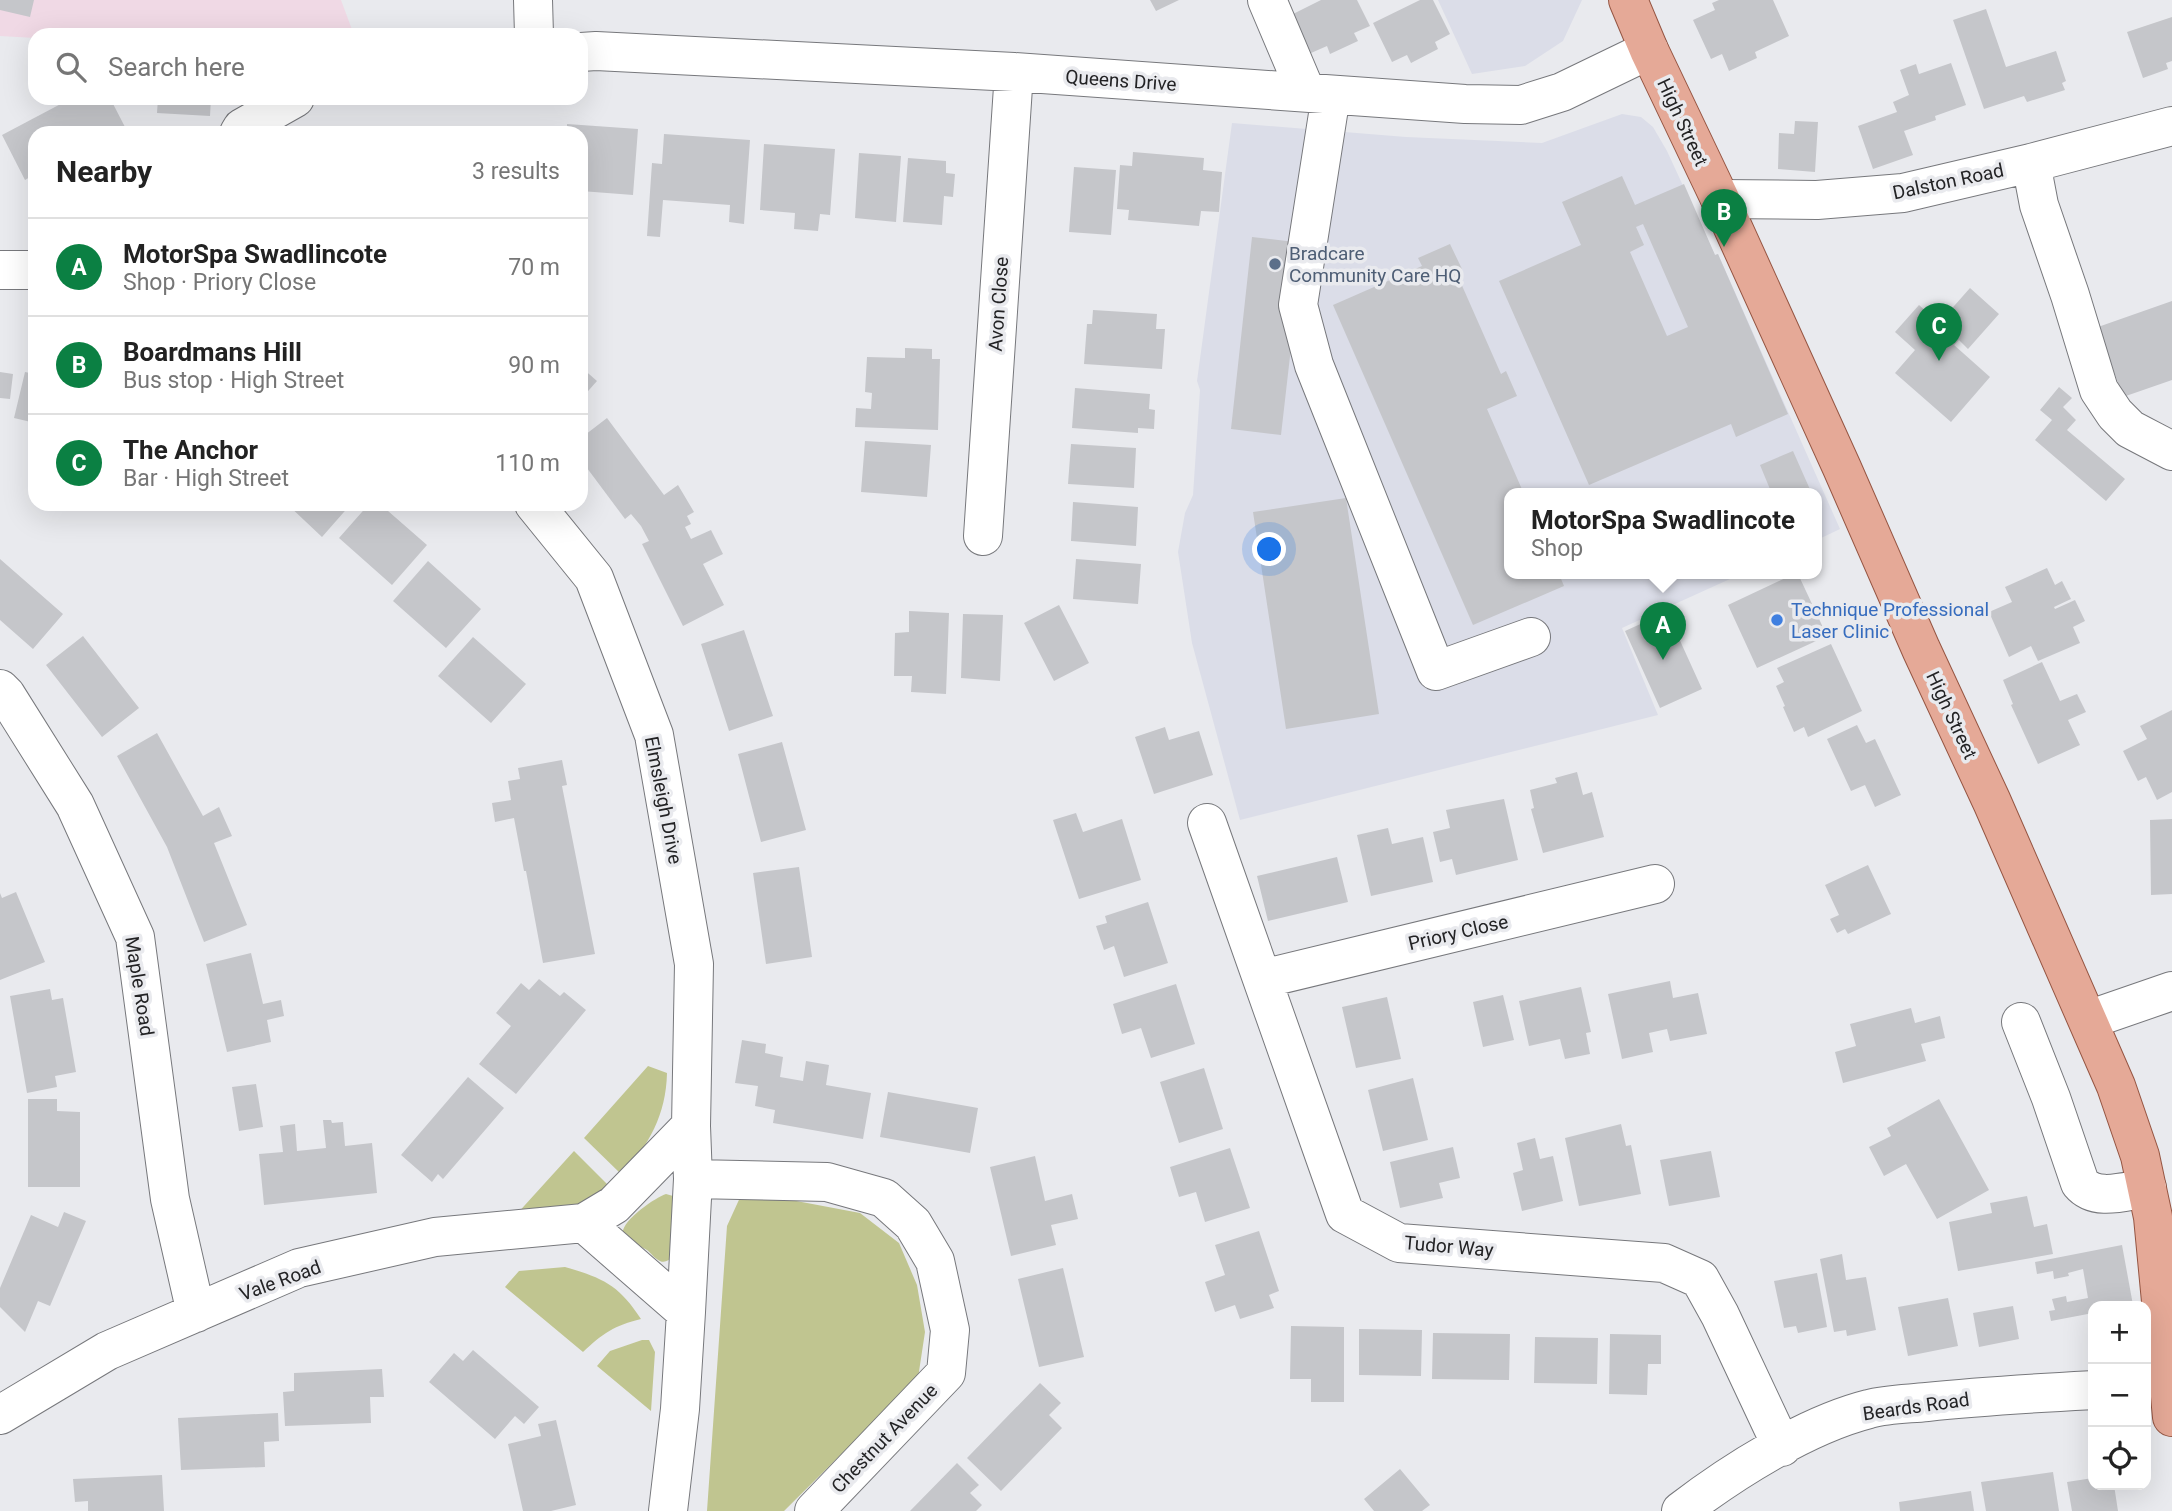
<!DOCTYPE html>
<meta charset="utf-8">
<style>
:root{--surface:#fff;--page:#f6f6f6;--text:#222;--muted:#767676;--line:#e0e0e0;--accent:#0b8043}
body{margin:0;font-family:Roboto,sans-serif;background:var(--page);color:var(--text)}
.controls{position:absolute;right:21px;bottom:21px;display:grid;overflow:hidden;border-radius:14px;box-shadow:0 7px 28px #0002}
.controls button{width:63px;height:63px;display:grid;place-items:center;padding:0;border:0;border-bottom:2px solid var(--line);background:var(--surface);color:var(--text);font:35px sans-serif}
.you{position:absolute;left:1270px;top:550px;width:24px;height:24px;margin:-18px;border:5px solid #fff;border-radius:50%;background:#1a73e8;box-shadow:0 0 0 10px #1a73e833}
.badge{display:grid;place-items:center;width:46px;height:46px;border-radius:50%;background:var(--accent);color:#fff;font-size:23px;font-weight:700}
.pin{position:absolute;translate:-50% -58px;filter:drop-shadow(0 2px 4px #0008)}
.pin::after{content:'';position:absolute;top:37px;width:24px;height:21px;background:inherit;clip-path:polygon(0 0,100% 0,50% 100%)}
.popup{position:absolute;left:1504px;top:488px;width:318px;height:91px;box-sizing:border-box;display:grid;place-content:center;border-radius:14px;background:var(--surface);filter:drop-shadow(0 2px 5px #0005);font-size:23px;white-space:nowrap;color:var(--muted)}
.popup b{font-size:26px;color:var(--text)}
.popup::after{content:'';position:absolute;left:50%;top:100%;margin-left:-14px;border:14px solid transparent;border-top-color:var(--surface)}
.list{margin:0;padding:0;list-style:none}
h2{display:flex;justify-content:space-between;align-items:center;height:91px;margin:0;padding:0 28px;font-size:30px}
h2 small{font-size:23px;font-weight:400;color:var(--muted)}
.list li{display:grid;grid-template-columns:46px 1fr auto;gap:21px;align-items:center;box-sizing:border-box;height:98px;padding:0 28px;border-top:2px solid var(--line)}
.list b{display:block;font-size:26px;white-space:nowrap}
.list p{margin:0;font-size:23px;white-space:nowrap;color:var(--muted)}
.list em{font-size:23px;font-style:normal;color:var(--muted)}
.icon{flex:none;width:38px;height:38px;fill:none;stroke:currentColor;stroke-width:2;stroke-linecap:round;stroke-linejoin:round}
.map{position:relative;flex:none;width:2172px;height:1511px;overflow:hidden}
.search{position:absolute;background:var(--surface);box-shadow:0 7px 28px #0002;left:28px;top:28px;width:560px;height:77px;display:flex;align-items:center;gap:18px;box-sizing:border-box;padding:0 24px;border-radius:21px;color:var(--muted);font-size:26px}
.panel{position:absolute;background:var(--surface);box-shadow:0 7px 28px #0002;left:28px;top:126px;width:560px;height:385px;border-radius:21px}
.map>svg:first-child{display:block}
.built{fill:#dbdde8}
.education{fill:#f0d9e5}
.green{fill:#c0c590}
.building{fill:#c5c6ca;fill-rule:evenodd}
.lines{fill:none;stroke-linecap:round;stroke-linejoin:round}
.minor-casing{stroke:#77787c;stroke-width:40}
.major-casing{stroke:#955542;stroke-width:40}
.minor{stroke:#fff;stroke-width:38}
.major{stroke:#e5a997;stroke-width:38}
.service-dot{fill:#5c6f8a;stroke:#e9eaee;stroke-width:2.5}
.shop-dot{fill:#3f7fe0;stroke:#e9eaee;stroke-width:2.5}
.labels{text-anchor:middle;stroke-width:7;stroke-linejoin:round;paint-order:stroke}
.street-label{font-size:19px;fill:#232325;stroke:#e9eaee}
.service-label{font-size:19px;fill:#4e5e75;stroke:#e9eaee;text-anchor:start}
.shop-label{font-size:19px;fill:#366cbe;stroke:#e9eaee;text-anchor:start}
</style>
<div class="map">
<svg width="2172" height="1511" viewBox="0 0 2172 1511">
<rect width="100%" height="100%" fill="#e9eaee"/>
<path class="built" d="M1438 0H1582L1563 41 1525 66 1472 74Z
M1622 114 1641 117 1653 127 1667 151 1715 255 1718 254 1840 529 1817 540V494H1509V574H1741L1622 628 1658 715 1240 820 1192 643 1178 552 1185 513 1193 495 1200 390 1197 381 1232 123 1406 137 1542 143Z"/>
<path class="education" d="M0 0H341L354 35H35V38L0 36Z"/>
<path class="green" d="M648 1066 667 1073C666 1115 649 1145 622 1175L584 1138Z
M574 1151 609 1186 576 1206 515 1216Z
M743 1191 860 1213 899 1243 917 1285 925 1332 918 1378 784 1511H707L727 1226Z
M666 1194 673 1196 671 1259C666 1261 664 1263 660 1261 655 1259 651 1253 647 1250 639 1245 627 1244 623 1235 619 1222 656 1197 666 1194Z
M565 1267C603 1278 619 1285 641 1319 615 1325 602 1334 583 1352L505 1287 519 1271Z
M642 1340H649L655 1352 651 1411 597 1366 610 1351Z"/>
<path class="building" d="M0 0H34L30 17 0 10Z
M1150 0H1179L1156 11Z
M1321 0H1357L1370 26 1354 33 1358 41 1330 54 1327 46 1311 53 1293 14Z
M1420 0H1433L1450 34 1435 42 1438 49 1411 63 1407 55 1392 62 1373 23Z
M1719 0H1773L1789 36 1755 52 1757 58 1729 71 1722 54 1711 59 1693 20 1715 10 1712 3Z
M1986 9 2006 67 2056 51 2066 81 2062 83 2065 90 2027 102 2024 96 1984 109 1953 20Z
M2172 17V61L2166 63 2168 69 2143 78 2127 32Z
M1951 63 1966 105 1935 116 1936 120 1904 131 1913 155 1873 169 1858 126 1897 112 1893 102 1909 95 1900 70 1916 64 1919 74Z
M72 98H110L125 127 114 133H35V174L25 180 2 135Z
M158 98H211L210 116 157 113Z
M1795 121 1818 122 1815 172 1778 169 1779 133 1794 134Z
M567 124 638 129 633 195 581 191V133H552V129L567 130Z
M664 134 750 140 744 224 729 222 730 205 663 200 660 237 647 236 652 163 662 164Z
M764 144 835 149 830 215 820 214 818 231 794 229 795 213 760 210Z
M1133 152 1204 158 1203 170 1222 172 1219 212 1201 211 1199 226 1128 220 1129 210 1117 209 1120 165 1132 166Z
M859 153 901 156 896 222 855 218Z
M908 158 946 161V173L955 174 953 197 944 196 942 225 903 222Z
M1074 167 1116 170 1111 235 1069 232Z
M1622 176 1635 205 1684 184 1715 255 1718 254 1788 414 1736 437 1731 424 1589 485 1499 281 1581 245 1562 202ZM1643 224 1688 327 1667 336 1630 252 1644 245 1636 227Z
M1252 237 1303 243 1281 435 1231 429Z
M1450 244 1462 269 1456 272 1501 374 1506 371 1517 396 1487 409 1524 494H1509V574H1559L1564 586 1473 625 1333 305 1422 266 1418 258Z
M1970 288 1999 314 1968 349 1959 340 1954 345 1990 377 1951 422 1895 373 1915 350 1895 332 1919 305 1939 323Z
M2172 301V380L2123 397 2098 327Z
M1093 310 1157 314 1156 329H1165L1162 369 1084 364 1087 324H1092Z
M905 348 932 349V359H940L938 430 855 427 856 408 871 409 872 393 865 392 867 357 905 358Z
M581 367 597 381 581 399Z
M0 372 13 374 10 399 0 398Z
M25 372 35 374V423L14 418Z
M2059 387 2072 398 2063 407 2076 420 2067 430 2125 479 2106 501 2035 440 2052 420 2040 410Z
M1075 388 1150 394 1149 409 1155 410 1154 429 1138 428V433L1072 428Z
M607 418 664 495 678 485 694 512 687 516 691 524 685 527 691 539 711 530 723 554 703 564 724 605 683 626 642 544 649 541 641 526 631 514 625 519 581 460V438Z
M865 441 931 445 927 497 861 492Z
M1071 444 1136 448 1134 488 1068 484Z
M1793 451 1812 494H1772L1760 465Z
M1346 498 1379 714 1286 729 1253 512Z
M1073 502 1138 507 1136 546 1071 541Z
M287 504H351L322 537Z
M369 504H380L427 545 392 585 339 538Z
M0 559 63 614 33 649 0 620Z
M1076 559 1141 564 1138 604 1073 599Z
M428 561 481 609 446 648 393 601Z
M2047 568 2055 585 2062 581 2071 599 2054 607 2055 609 2075 600 2085 621 2073 627 2080 643 2038 661 2031 646 2009 657 1989 612 2012 602 2005 587Z
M1794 574H1798L1827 636 1757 668 1728 605Z
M1059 605 1089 663 1054 681 1024 623Z
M909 611 949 613 946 694 911 692 912 676H894L895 633 909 632Z
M1667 612 1702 689 1660 708 1625 631Z
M963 614 1003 615 1000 681 961 678Z
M744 630 773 716 729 731 701 644Z
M83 636 139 708 102 737 46 665Z
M473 637 526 684 491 723 438 676Z
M1831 644 1862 711 1808 737 1804 727 1794 732 1783 707 1785 706 1776 686 1784 682 1777 668Z
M2042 662 2060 701 2077 694 2086 712 2068 720 2080 745 2038 764 2011 705 2013 704 2003 680Z
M2172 710V792L2157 800 2146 777 2138 781 2123 751 2147 739 2140 726Z
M1857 725 1866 743 1875 739 1901 795 1875 807 1865 785 1851 791 1827 739Z
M1165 727 1169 740 1199 731 1213 775 1154 794 1135 737Z
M157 733 203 816 219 807 232 836 214 843 247 925 204 942 167 847 117 756Z
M782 742 806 830 761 842 738 754Z
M562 760 567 785 562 786 595 954 543 963 526 871H524L514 818 495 822 492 803 511 800 508 781 520 779 518 768Z
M1577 772 1583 795 1592 792 1604 837 1543 853 1531 809 1534 808 1530 790 1557 783 1555 778Z
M1504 799 1518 860 1456 875 1452 859 1440 862 1433 832 1450 828 1446 810Z
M1076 813 1083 832 1122 819 1141 880 1079 899 1053 820Z
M2172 819V894L2151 895 2150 820Z
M1388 828 1392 844 1423 837 1433 882 1371 896 1357 835Z
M1337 857 1348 902 1268 921 1257 876Z
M1868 865 1891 914 1848 934 1845 929 1837 933 1830 919 1839 915 1825 885Z
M799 867 812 957 766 964 753 873Z
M16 892 45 962 0 980V893L2 898Z
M1148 902 1168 963 1124 977 1114 946 1104 950 1096 926 1107 923 1105 916Z
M251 953 263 1004 281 1000 284 1016 267 1020 271 1042 227 1052 206 964Z
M539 979 560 996 564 992 586 1010 516 1094 479 1064 511 1026 496 1013 521 983 529 990Z
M1670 981 1673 998 1698 993 1707 1034 1670 1041 1667 1029 1649 1033 1653 1052 1622 1059 1608 994Z
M1176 984 1195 1044 1151 1058 1141 1028 1122 1034 1113 1004Z
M1581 987 1591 1032 1586 1033 1590 1054 1565 1059 1560 1039 1529 1046 1519 1001Z
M50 989 52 1000 63 998 76 1072 55 1076 57 1087 27 1093 10 996Z
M1503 995 1514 1040 1483 1047 1473 1002Z
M1387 997 1401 1059 1356 1068 1342 1007Z
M1911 1008 1915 1023 1940 1016 1945 1038 1921 1044 1926 1061 1843 1083 1835 1052 1856 1046 1850 1024Z
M742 1040 766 1044 765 1053 783 1057 780 1077 803 1081 806 1061 829 1065 826 1085 871 1093 863 1139 773 1123 775 1110 755 1106 758 1086 735 1083Z
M1204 1068 1223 1129 1179 1143 1160 1082Z
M468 1077 504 1108 443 1179 438 1174 432 1182 401 1155Z
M1413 1078 1428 1140 1383 1151 1368 1090Z
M256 1084 263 1127 239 1131 232 1087Z
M888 1092 978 1108 970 1153 880 1137Z
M28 1099H57V1111L80 1112V1187H28Z
M1939 1099 1989 1190 1937 1219 1906 1164 1884 1176 1869 1147 1891 1136 1887 1128Z
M323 1120H331L332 1123 343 1122 345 1146 372 1143 377 1193 264 1205 259 1154 283 1152 280 1126 295 1124 297 1151 326 1148Z
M1621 1124 1626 1146 1631 1145 1641 1194 1579 1206 1565 1138Z
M1535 1138 1540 1159 1553 1156 1563 1201 1522 1211 1513 1173 1523 1170 1517 1143Z
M1453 1147 1460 1178 1439 1183 1443 1198 1400 1208 1390 1162Z
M1230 1148 1250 1208 1205 1222 1196 1192 1179 1197 1170 1167Z
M1711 1151 1720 1197 1669 1206 1660 1160Z
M1035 1156 1045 1201 1072 1194 1078 1219 1051 1225 1056 1245 1011 1256 990 1167Z
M2027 1196 2034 1227 2047 1224 2053 1254 1958 1271 1949 1222 1992 1213 1990 1203Z
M64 1212 86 1221 50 1306 38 1301 25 1332 0 1307V1288L31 1215 58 1227Z
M1259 1231 1279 1291 1269 1295 1274 1308 1240 1319 1235 1305 1215 1312 1205 1282 1225 1275 1215 1245Z
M2122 1245 2133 1305 2093 1306V1313L2051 1321 2049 1311 2055 1310 2052 1299 2066 1296 2067 1302 2088 1298 2083 1269 2068 1273 2069 1276 2054 1279 2053 1271 2037 1274 2035 1262Z
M1842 1254 1846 1280 1866 1277 1876 1330 1847 1336 1846 1330 1834 1332 1820 1259Z
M1063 1268 1084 1357 1039 1367 1018 1279Z
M1817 1273 1827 1327 1798 1333 1796 1326 1784 1328 1774 1281Z
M1948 1298 1958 1346 1908 1356 1898 1307Z
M2013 1306 2019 1339 1979 1347 1973 1313Z
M1291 1326 1344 1327V1402H1311V1379H1290Z
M1359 1329 1422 1330 1421 1376 1359 1375Z
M1433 1333 1510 1334 1509 1380 1432 1379Z
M1610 1334 1661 1335V1364H1648L1647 1395 1609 1394Z
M1535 1337 1598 1338 1597 1384 1534 1383Z
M473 1350 539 1407 524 1424 515 1416 495 1439 429 1382 454 1353 463 1361Z
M382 1369 384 1397H370L371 1423 285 1426 283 1392 294 1391V1373Z
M1040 1383 1061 1403 1049 1415 1062 1428 1001 1491 967 1458Z
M278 1413 279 1441 264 1442 265 1467 181 1470 178 1418Z
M556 1420 576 1505 551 1511H523L508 1444 541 1436 538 1424Z
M957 1463 979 1485 970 1493 982 1505 976 1511H910Z
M1400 1469 1430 1505 1422 1511H1374L1364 1499Z
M2053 1472 2059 1511H1986L1981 1482Z
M162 1475 164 1511H88V1501L75 1502 73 1479Z
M2093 1478V1485H2114L2118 1511H2072L2067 1482Z
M1971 1491 1974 1511H1900L1899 1502Z"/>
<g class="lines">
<defs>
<path id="minor" d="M533 0 534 35
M1267 0 1306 92
M581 52 596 51 1014 72 1465 104 1521 105 1562 92 1649 50
M1331 95 1298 305 1314 365 1436 671 1531 637
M239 133 242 128 295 98
M2031 163 2039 205 2070 295 2099 390 2115 414 2130 429 2172 451
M1720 199 1817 200 1903 193 2031 163 2172 126
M0 270H35
M534 504 594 578 654 735 694 964 691 1126 693 1179 686 1312 680 1409 668 1511
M983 536 1014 72
M0 689 6 695 75 805 135 937 170 1199 196 1313
M1207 823 1345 1214 1399 1243 1664 1263 1700 1279 1720 1315 1782 1447
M1262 979 1655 884
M2088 1020 2172 991
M2021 1022 2051 1098 2080 1183C2096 1202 2125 1191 2147 1188
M693 1179 827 1182 884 1198 913 1224 935 1261 950 1330 946 1373 814 1511
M584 1223 614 1205 691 1126
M0 1415 107 1351 299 1268 435 1237 584 1223 686 1312
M1681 1511C1732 1472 1806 1425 1869 1409 1887 1404 1908 1404 1927 1402 1982 1396 2038 1393 2093 1390"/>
<path id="major" d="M1628 0 1649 50 1720 199 1842 468 1921 649 1992 802 2116 1086 2140 1156 2153 1217 2172 1417"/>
</defs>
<use href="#minor" class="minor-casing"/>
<use href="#major" class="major-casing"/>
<use href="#minor" class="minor"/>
<use href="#major" class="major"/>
</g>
<circle class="service-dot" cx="1275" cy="264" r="7"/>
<circle class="shop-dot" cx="1777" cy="620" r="7"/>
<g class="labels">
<g class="street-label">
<text transform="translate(1121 80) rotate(4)" y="7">Queens Drive</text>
<text transform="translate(1683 122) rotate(65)" y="7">High Street</text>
<text transform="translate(1948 181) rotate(-12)" y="7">Dalston Road</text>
<text transform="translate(998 304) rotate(-86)" y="7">Avon Close</text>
<text transform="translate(1952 715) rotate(65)" y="7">High Street</text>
<text transform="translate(664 800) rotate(79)" y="7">Elmsleigh Drive</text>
<text transform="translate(1458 932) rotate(-13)" y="7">Priory Close</text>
<text transform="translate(140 986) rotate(81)" y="7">Maple Road</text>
<text transform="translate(1449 1246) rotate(5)" y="7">Tudor Way</text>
<text transform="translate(280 1280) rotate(-20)" y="7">Vale Road</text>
<text transform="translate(1916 1406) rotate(-8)" y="7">Beards Road</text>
<text transform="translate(884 1438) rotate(-46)" y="7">Chestnut Avenue</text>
</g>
<g class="service-label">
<text x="1289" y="260">Bradcare<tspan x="1289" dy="22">Community Care HQ</tspan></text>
</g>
<g class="shop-label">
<text x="1791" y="616">Technique Professional<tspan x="1791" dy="22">Laser Clinic</tspan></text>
</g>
</g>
</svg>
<div class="controls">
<button>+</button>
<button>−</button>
<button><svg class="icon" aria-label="locate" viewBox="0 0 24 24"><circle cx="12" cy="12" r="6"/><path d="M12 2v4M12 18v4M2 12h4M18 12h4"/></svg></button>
</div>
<div class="you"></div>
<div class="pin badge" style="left:1663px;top:660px">A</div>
<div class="popup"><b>MotorSpa Swadlincote</b>Shop</div>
<div class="pin badge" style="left:1724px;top:247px">B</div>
<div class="pin badge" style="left:1939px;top:361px">C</div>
<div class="search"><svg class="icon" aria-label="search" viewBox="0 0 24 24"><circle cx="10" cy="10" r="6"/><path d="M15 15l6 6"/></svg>Search here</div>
<section class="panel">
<h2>Nearby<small>3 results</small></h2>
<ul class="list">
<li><span class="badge">A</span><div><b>MotorSpa Swadlincote</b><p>Shop · Priory Close</p></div><em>70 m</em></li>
<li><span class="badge">B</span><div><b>Boardmans Hill</b><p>Bus stop · High Street</p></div><em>90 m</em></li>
<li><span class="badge">C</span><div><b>The Anchor</b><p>Bar · High Street</p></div><em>110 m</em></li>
</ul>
</section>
</div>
